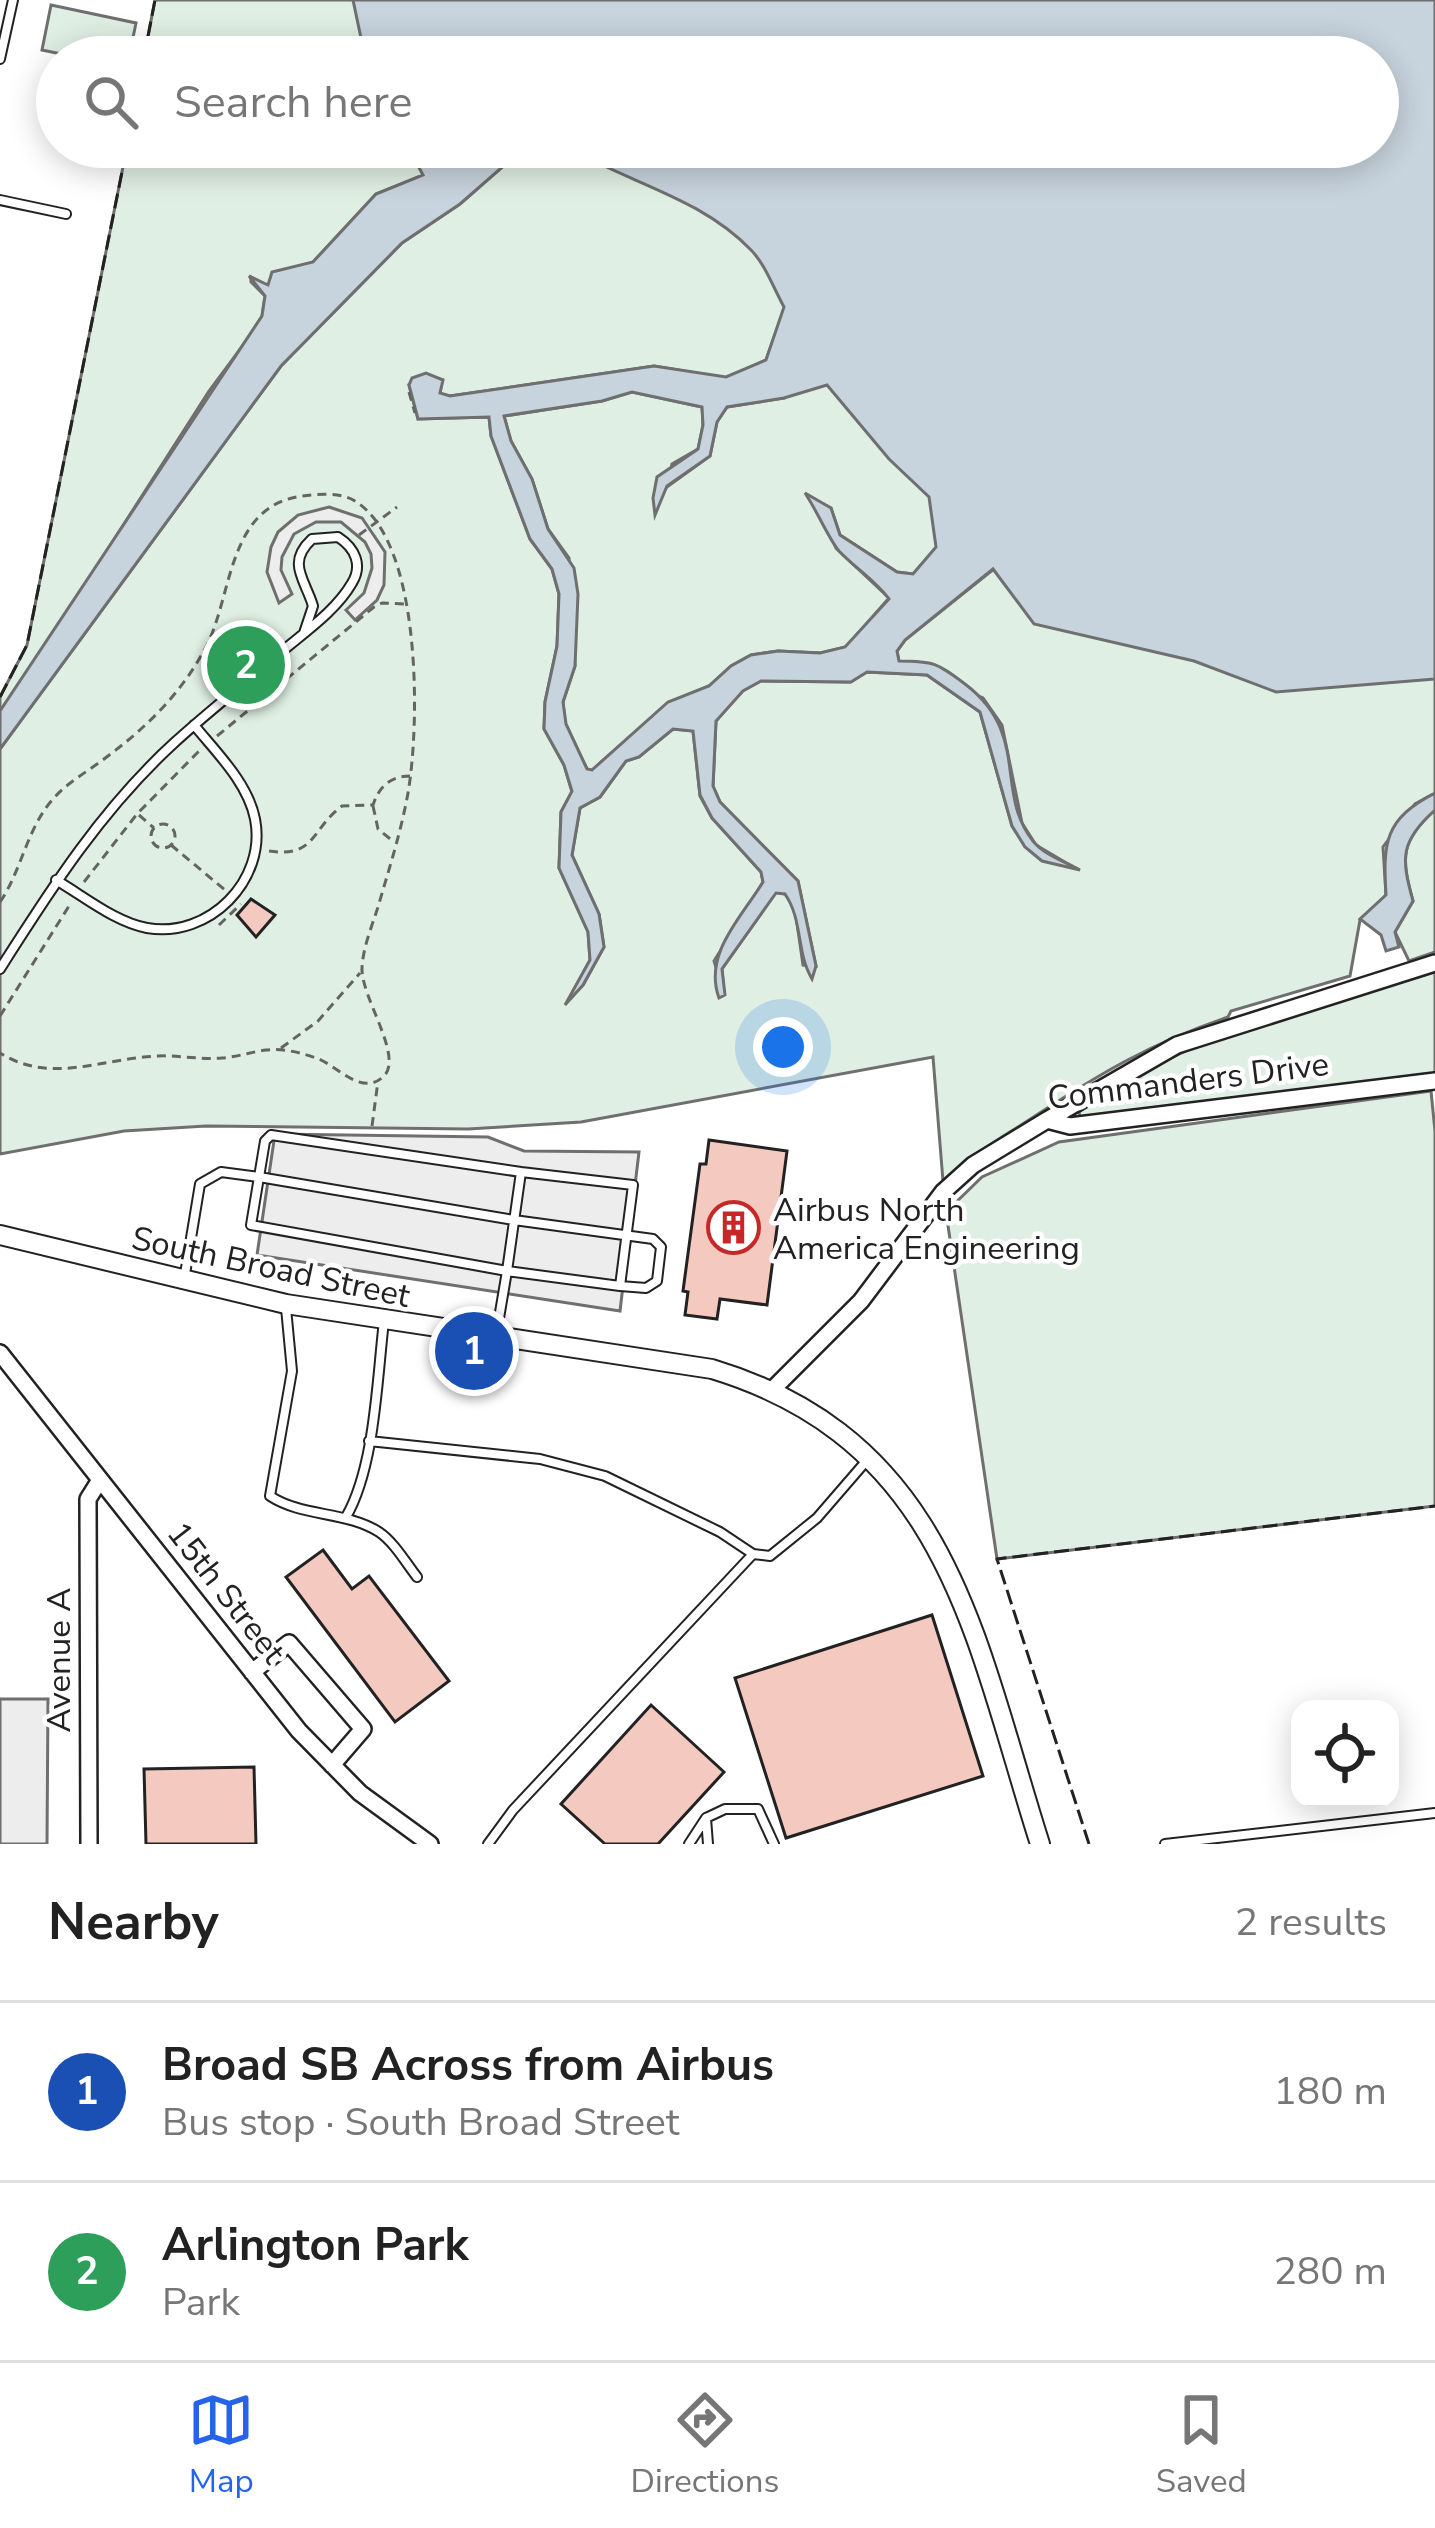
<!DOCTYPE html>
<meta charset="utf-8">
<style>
:root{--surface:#fff;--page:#f6f6f6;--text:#222;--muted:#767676;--line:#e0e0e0;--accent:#2563eb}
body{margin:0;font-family:"Nunito Sans",sans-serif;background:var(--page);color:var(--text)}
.controls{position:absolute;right:36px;bottom:36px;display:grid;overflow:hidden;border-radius:24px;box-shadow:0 6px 30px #0003}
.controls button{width:108px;height:108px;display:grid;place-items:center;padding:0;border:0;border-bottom:3px solid var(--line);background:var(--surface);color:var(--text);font:60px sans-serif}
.you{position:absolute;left:783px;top:1047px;width:42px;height:42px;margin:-30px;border:9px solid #fff;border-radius:50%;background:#1a73e8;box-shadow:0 0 0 18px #1a73e833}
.badge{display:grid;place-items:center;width:78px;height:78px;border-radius:50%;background:var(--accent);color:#fff;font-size:39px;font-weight:700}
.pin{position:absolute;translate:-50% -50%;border:6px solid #fff;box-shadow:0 3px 12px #0006}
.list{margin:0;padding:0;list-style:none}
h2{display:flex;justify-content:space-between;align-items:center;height:156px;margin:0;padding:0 48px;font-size:51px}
h2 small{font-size:39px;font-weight:400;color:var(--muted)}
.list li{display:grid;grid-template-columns:78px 1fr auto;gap:36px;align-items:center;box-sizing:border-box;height:180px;padding:0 48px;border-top:3px solid var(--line)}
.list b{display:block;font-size:45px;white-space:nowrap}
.list p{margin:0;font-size:39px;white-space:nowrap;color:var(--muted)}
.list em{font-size:39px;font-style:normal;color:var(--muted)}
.icon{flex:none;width:66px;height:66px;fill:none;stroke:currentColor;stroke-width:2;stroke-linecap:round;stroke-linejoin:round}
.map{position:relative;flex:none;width:1435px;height:1844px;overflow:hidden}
.search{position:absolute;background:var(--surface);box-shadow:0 6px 30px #0003;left:36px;right:36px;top:36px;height:132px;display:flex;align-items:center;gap:30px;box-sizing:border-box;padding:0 42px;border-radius:66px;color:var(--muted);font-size:45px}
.sheet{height:516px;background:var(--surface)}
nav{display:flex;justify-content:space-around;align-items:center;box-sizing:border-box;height:168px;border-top:3px solid var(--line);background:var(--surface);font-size:33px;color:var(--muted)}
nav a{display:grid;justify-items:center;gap:6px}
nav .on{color:var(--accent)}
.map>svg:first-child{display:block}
.green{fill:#e0efe3;stroke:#6f6f6f;stroke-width:3;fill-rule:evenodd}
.parking{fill:#ededed;stroke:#6f6f6f;stroke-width:3}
.water{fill:#c7d3dd;stroke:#6f6f6f;stroke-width:3;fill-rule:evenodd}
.building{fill:#f3c9c0;stroke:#222;stroke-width:3}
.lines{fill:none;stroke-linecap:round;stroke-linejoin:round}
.service-casing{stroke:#222;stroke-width:12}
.minor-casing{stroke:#222;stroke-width:20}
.tertiary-casing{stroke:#222;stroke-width:22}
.path{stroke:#646464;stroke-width:3;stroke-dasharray:9 6;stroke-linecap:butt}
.service{stroke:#fff;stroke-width:8}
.minor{stroke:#fff;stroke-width:15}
.tertiary{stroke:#fff;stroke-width:18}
.fence{stroke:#222;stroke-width:3;stroke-dasharray:15 6;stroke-linecap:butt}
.labels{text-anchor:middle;stroke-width:9;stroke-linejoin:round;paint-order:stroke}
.street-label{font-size:33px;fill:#222;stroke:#fff}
.poi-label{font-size:33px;fill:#222;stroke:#fff;text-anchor:start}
</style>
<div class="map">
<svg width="1435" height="1844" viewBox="0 0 1435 1844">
<rect width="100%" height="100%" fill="#fff"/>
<path class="green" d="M155 0H944L963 57H144Z
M51 5 136 23 129 57H76L42 50Z
M127 147H451L424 175 376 194 313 262 268 286 251 277V282L265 296 262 316 247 340 209 391 30 671 16 705 0 724V697L27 645Z
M525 147H991L1435 446V793L1415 804 1383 847 1386 895 1360 920 1350 976 1231 1011 1228 1017C1150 1044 1104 1071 1035 1116 1003 1137 971 1155 943 1181L933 1057 581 1122 468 1129 206 1126 124 1131 0 1154V749L281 366 402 243 460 204ZM784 309V398L727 407 717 422 710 456 667 487 672 464 698 449 703 425 702 407 632 392 602 401 504 416 511 441 532 479 548 529 569 558 575 666 563 702 565 723 587 769 591 771 668 703 709 686 731 666 751 655 778 651 821 653 846 647 889 598 836 548 824 520 807 496 831 508 840 535 897 572 913 574 937 547 994 569 905 640 897 651 899 661 983 698 1002 725 1022 823 1036 845 1075 868 1025 846 1012 826 980 712 927 675 867 672 850 682 761 681 742 691 716 721 713 786 720 802 798 881 816 966 803 965 795 909 785 894 776 892 722 969 724 994 714 961 763 882 761 872 712 818 700 796 693 731 673 729 639 757 626 761 600 797 580 808 572 855 599 914 604 947 583 985 569 999 590 960 588 932 559 868 561 812 572 792 564 765 544 729 545 702 557 646 559 594 552 569 530 539 491 436 489 417 418 419 409 385 442 380 440 394 450 396 654 366 726 378 766 360Z
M1435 810V952L1409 961 1395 932 1413 901C1401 858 1400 841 1435 810Z
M1435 972V1074L1080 1119 1079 1112C1183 1034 1313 1008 1435 972Z
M1431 1091 1435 1131V1506L997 1559 946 1212 982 1177 1059 1142Z"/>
<path class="parking" d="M329 507 362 518 385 552 384 585 377 600 355 620 346 610 364 593 372 568 371 554 365 542 341 522H316L294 534 282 557 281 570 292 594 279 603 267 572 271 547 278 532 298 515Z
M275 1134 488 1137 524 1151 639 1152 620 1311 257 1255Z
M0 1699H48L47 1844H0Z"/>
<path class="water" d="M353 0H1435V679L1276 692 1194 661 1034 624 993 569 905 640 897 651 899 661C934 661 937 663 965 684 1031 734 994 792 1033 841 1043 854 1065 862 1080 870L1042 861 1025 847 1012 826 980 712 927 675 867 672 851 682 761 681 743 691 716 721 713 786 720 802 798 881 816 966 812 979C796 952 803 920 785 894L776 893 722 969 725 995 719 998C703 954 741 918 763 882L761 872 712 818 700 795 693 731 673 729 639 757 626 761 600 797 580 808 572 855 599 914 604 947 583 985 565 1005 590 960 588 932 559 868 561 812 572 791 564 765 544 729 545 702 557 646 559 594 552 569 530 539 491 436 489 417 418 419 409 385 412 378 426 373 443 380 440 393 450 396 654 366 726 377 766 360 784 307C774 289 765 264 751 250 700 197 628 183 568 147H1378V57H365ZM827 385 889 459 929 497 936 547 913 574 897 572 840 535 831 508 805 493C816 509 830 541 839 551 855 568 875 580 889 599L845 647 820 653 778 651 751 655 731 666 709 686 668 702 592 770 587 769 566 724 563 702 575 666 578 594 574 568 548 529 532 479 511 441 504 416 602 401 632 392 702 407 703 425 698 449 657 477 653 498 655 515 667 486 710 456 717 422 727 407 784 398Z
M408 147H525L460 204 402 243 281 366 0 749V711L262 316 265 296 249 276 268 285 272 272 313 262 376 194 423 175Z
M1435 793V810C1400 841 1401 858 1413 901L1395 932 1399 947 1386 951 1381 935 1360 919 1386 895C1383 843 1384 819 1435 793Z"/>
<path class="building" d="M251 899 275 915 256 937 237 915Z
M709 1140 787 1151 767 1305 720 1299 717 1319 685 1315 688 1292 683 1291 700 1164H706Z
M323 1550 352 1589 369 1576 449 1681 395 1722 286 1577Z
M932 1615 983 1776 786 1838 735 1678Z
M651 1705 724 1772 658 1844H605L561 1804Z
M254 1767 256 1844H146L144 1769Z"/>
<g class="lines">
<defs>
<path id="service" d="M0 59 13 0
M0 200 66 214
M56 880C85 897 115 922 147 928 209 939 267 880 255 819 248 783 216 752 194 725
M0 969C52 887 102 809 174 743 210 710 249 680 286 648 309 629 337 609 352 583 363 565 355 548 338 537L312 539C286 563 305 579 313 606L304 633
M521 1172 271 1135 265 1141 259 1177 514 1220 653 1239 661 1247 657 1281 646 1288 620 1286
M184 1280 200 1184 221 1172 259 1177 251 1225 507 1271 521 1172 633 1185 620 1286 507 1271 496 1336
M286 1308 292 1371 270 1496C302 1517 346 1511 379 1532 394 1542 406 1563 417 1577
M369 1441 540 1459 605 1476 720 1532 753 1554 770 1556 817 1518 868 1459
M346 1517C375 1467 377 1379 384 1321
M706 1818 725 1809H758L774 1844
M488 1844 513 1810 753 1554
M689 1844 706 1818 708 1844
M1165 1844 1435 1813"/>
<path id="minor" d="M1047 1120 1177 1045 1435 963
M0 1353 299 1731 360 1793 430 1844
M772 1390 861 1301 943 1192 973 1165 1047 1120 1070 1126 1435 1081
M252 1672 289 1643 363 1729 332 1765
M89 1844 88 1499 100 1480"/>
<path id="tertiary" d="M0 1235 286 1304 712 1369C949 1441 974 1637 1040 1844"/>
</defs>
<use href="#service" class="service-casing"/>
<use href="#minor" class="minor-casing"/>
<use href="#tertiary" class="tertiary-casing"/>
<path class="path" d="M409 392 415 413
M359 535 397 507
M217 736 374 607 382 603 406 604
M373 806 378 829 394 842
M139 815 154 828
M151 836a12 12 0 1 1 24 0a12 12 0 1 1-24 0Z
M171 845 225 890
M269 851C316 858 311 829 342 806L373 805C379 787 390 776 410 776
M84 882 137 814 200 750
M0 902C22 870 27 827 54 798 68 782 87 772 104 759 146 728 181 694 206 647 233 595 227 506 302 496 317 494 341 492 355 501 422 542 420 724 408 793 401 832 389 869 378 907 372 926 363 947 362 968 361 998 405 1058 383 1077 362 1096 338 1067 319 1059 302 1053 284 1048 266 1050 251 1052 237 1057 222 1058 200 1060 179 1055 158 1056 103 1058 51 1085 0 1053
M219 925 241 904
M0 1016 69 906
M281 1048 318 1021 360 973
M372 1126 378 1081"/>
<use href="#service" class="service"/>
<use href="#minor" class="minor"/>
<use href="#tertiary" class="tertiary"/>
<path class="fence" d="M144 57 155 0
M0 697 27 645 127 147
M1089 1844 997 1559 1435 1506"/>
</g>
<defs>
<symbol id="building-ring" viewBox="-11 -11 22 22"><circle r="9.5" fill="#fff" stroke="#c62828" stroke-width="1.5"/><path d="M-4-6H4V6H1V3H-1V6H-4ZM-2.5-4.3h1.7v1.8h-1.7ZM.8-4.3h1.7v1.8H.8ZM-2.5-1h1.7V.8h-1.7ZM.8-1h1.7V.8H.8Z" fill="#c62828"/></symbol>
</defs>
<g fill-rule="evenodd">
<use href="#building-ring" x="704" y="1198" width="59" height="59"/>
</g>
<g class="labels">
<g class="street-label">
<text transform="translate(1188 1080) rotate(-7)" y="12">Commanders Drive</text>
<text transform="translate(271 1266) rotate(12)" y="12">South Broad Street</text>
<text transform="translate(227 1592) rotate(52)" y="12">15th Street</text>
<text transform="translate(58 1660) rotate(-90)" y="12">Avenue A</text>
</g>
<g class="poi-label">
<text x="773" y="1221">Airbus North<tspan x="773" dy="38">America Engineering</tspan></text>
</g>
</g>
</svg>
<div class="controls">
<button><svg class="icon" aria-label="locate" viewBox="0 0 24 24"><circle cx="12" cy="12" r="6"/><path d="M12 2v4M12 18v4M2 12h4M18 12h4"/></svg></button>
</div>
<div class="you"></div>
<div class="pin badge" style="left:474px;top:1351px;background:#1a4fb4">1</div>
<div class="pin badge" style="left:246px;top:665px;background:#2e9e5b">2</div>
<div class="search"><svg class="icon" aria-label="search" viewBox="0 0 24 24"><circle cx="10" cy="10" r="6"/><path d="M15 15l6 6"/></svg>Search here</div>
</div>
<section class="sheet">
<h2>Nearby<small>2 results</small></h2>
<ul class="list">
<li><span class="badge" style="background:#1a4fb4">1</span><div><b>Broad SB Across from Airbus</b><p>Bus stop · South Broad Street</p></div><em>180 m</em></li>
<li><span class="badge" style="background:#2e9e5b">2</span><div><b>Arlington Park</b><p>Park</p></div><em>280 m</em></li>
</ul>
</section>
<nav>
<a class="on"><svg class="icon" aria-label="map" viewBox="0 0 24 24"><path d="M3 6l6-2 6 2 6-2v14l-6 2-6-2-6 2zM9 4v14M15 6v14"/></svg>Map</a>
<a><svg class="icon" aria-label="directions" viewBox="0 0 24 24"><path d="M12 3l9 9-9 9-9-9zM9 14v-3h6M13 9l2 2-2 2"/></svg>Directions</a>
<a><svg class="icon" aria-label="saved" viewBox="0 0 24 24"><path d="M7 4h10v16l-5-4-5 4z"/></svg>Saved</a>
</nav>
